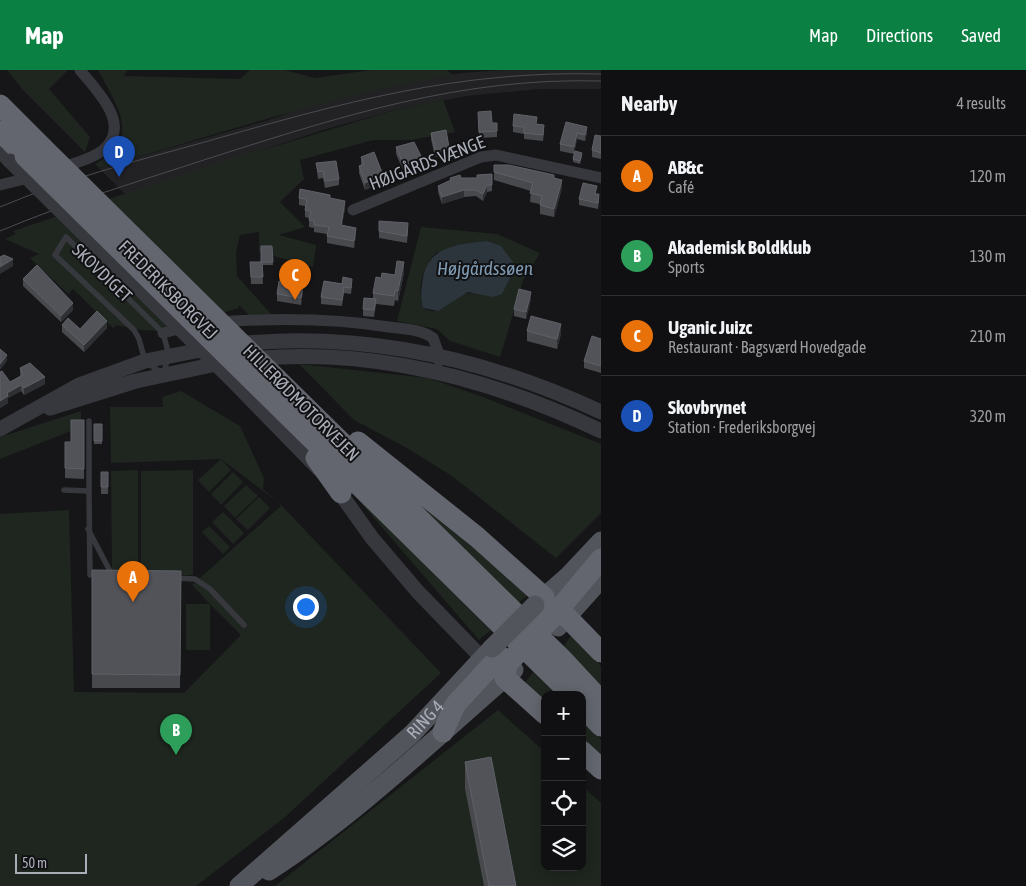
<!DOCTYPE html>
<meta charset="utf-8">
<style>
:root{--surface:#101012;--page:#19191b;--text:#f1f3f6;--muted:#9c9d9f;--line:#303032;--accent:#0b8043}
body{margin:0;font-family:"Asap Condensed",sans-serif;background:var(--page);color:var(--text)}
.controls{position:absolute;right:15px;bottom:15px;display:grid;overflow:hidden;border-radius:10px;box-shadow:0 2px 12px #0003}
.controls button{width:45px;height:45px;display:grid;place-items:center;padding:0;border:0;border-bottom:1px solid var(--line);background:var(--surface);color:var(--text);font:25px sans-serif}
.scale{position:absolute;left:15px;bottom:12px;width:72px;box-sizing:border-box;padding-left:5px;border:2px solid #a8adb8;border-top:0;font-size:14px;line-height:18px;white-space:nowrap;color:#a8adb8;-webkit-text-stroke:4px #111113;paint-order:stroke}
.you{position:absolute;left:305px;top:536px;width:18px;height:18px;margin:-12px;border:4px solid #fff;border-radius:50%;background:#1a73e8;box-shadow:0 0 0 8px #1a73e833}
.badge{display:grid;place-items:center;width:32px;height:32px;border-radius:50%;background:var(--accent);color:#fff;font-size:16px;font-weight:700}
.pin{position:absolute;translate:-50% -41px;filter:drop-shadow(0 1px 2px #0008)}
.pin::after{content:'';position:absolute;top:26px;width:18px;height:15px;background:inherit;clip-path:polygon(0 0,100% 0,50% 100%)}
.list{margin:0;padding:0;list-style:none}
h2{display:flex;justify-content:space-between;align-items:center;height:65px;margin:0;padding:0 20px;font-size:21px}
h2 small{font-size:16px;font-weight:400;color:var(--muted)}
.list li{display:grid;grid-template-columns:32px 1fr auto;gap:15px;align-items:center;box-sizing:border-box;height:80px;padding:0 20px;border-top:1px solid var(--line)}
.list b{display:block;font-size:19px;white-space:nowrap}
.list p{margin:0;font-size:16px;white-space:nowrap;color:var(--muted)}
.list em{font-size:16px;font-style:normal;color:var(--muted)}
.icon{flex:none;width:28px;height:28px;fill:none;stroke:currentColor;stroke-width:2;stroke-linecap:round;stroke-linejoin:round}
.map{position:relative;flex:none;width:601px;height:816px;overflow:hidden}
header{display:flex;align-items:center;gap:30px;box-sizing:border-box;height:70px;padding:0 25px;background:var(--accent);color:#fff}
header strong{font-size:24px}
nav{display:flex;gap:28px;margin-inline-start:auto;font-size:18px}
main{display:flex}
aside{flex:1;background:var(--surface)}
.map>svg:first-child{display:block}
.built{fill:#222225}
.green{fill:#1e261f;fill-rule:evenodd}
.water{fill:#2c353c}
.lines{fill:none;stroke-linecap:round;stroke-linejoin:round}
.service{stroke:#37383d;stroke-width:5.5}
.minor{stroke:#37383d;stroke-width:11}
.tertiary{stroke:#37383d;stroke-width:15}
.primary{stroke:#53555c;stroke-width:19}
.motorway{stroke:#63666e;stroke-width:21}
.tram{stroke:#4a4c52;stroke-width:1}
.tertiary-bridge{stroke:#37383d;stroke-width:15}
.primary-bridge{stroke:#53555c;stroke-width:19}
.motorway-bridge{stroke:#63666e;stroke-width:21}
.wall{fill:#47494d}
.shaded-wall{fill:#2f3033}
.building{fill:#525359;stroke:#5f6168}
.labels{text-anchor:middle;stroke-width:4;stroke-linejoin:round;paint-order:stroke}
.street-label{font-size:18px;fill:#a8adb8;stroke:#111113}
.water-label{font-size:19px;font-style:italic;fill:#7f9bb3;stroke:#111113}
</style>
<header>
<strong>Map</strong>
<nav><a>Map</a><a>Directions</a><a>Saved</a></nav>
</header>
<main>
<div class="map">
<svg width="601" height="816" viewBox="0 0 601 816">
<rect width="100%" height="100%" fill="#161618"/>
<path class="built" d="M504 0H601V19H540L466 26 395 40 323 60 126 125 99 98 269 50 316 33 390 15 462 3Z"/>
<path class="green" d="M7 0H68L49 19 90 67 85 82 23 20Z
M98 0H127L124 6 240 9 250 0H285L315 8 371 0H447L453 5C332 25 216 65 99 98L95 94C143 67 117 37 98 0Z
M443 30 455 62 411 70H373L300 90 304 109 280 132 305 157 279 165 316 175 313 197 259 182V162L240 165 236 182 237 206 272 245 250 246 239 235 238 238 166 261 141 260 116 255 113 258 73 219 68 224 30 188 39 184 5 169 16 164 13 161 262 78 263 80 395 40Z
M421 157 497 164 540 183 523 211 500 287 450 271 437 259 397 251ZM437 182 473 223C453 221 444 250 423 238 417 219 422 196 437 182Z
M299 294 428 308 483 327 601 374V443L556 488 452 406 407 378 354 350Z
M181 321 240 356 264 408 263 419 282 436 441 603 284 748 196 816H0V444L69 440 74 622 184 623 241 565 210 534V580H186V534H210L192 515 282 435 221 389 111 393 110 337H163L162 327Z
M81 341V357L0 389V367Z
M357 377 530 523 515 536Z
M221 389 231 400 209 422 198 410Z
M138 400V505H115L112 498 111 401Z
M193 400V505H141V401Z
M233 402 243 412 221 435 211 424Z
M246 415 258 426 235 448 224 436Z
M350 420 495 557 479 570Z
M259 427 270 438 248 460 236 449Z
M223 442 244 463 233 474 212 452Z
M209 456 230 477 223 484 202 462Z
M572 564 601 596V618L563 577Z
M533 602 556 625H545V635L524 614Z
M498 640 545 682V797H582V716L601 733V816H275Z
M582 651 601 670V691L582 672Z"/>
<path class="water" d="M487 171 501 176 513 192 511 206 502 224 493 227 468 222 438 241 423 238C420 228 421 219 423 208 428 176 460 174 487 171Z"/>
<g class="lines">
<path class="service" d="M66 167 163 263 169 285 163 304 145 291 139 269 134 260 55 185Z
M64 420 89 421 90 505
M89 421V351
M88 459 112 505
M175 508 195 509 210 519 244 555"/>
<path class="minor" d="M60 98C74 93 92 89 103 80 133 55 96 20 80 0
M0 115 33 107
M353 140 481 87 496 85 601 108
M219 252C276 248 332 248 389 257 403 259 421 259 433 268L440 287 439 291
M163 263 186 257"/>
<path class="tertiary" d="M0 80 10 91
M236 274C364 261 485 288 601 342
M251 289C372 277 492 309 601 361
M236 314 319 399
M50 338 136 311 226 292
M0 359 79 315 145 291 211 278
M335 416 372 468 418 522 482 588"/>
<g class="primary">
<path d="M535 535 569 505 601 471"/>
<path d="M558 557 601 509"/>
<path d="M269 801C357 744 434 669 514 600"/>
<path id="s1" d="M239 816 412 664 492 578"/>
</g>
<path class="motorway" d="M0 35 43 78
M0 61 25 86
M277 309 562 589 601 631
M253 311 572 625
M358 372 477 467 544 527 541 541
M316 388 341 423
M567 547 601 582
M550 550 601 489
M507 594 505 608 545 644
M582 636 601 656
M443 662 455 635 500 586
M582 681 601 699"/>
<path class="tram" d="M0 137C66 109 136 91 205 72 341 33 458 0 601 4
M0 161C69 132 140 111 210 88 342 46 461 7 601 11"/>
<path class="tertiary-bridge" d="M10 91 236 314"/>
<path class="primary-bridge" d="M492 578 535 535"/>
<path class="motorway-bridge" d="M43 78 277 309
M25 86 253 311
M507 594 550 550"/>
</g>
<path class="wall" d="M478 42 492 53H497V67L479 68Z
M566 52 587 63 585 71 577 69 574 84 560 81V74Z
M537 54 544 62 543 71 524 69V64L513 62V56Z
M431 63 449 84 435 87 431 69Z
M601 66V89L592 87V80Z
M396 77 422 95 404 102 396 84Z
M582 86 580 94 573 92V89Z
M361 87 383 112 365 120 359 103V96L361 95Z
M316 93 339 109V115L325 118 323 108 318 109Z
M494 95 554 108 562 118 554 147 540 144V134L530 132 531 121 494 110Z
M450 108H461L492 115V121L487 122 483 131 476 126 464 127 442 134 438 122V116L450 111Z
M597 124 599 131 598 139 579 135V129Z
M299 128 330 129 345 138 342 155 356 165 354 178 327 173V164L314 162V158L309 157V148L305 147V136L299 135Z
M408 160 407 173 379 168V161Z
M272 176 273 195H262L263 214H251L250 192H261Z
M404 203 398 231 395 230 394 236 376 234 374 247 363 246V239L373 229V223L381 208Z
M23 209 73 240 61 252 23 216Z
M324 211 352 215 351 224 344 223 342 236 321 234V227Z
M303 221 301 235 277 231V224Z
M531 229 526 249 514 246V239Z
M62 255 80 259 107 258 84 282 62 262Z
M527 261 561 264 557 279 527 271Z
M601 269V303L584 298V291Z
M20 298 45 314 24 325 21 321 8 328V333L0 338 10 312 20 306Z
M84 350V409L65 408V372H71Z
M94 354H102V374H94Z
M101 402H108V424H101Z
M92 500 181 501 180 618H92Z
M465 692 516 816H484L465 719Z"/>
<path class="shaded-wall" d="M587 57V63L585 71V65Z
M577 63V69L574 84V77Z
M449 77V84L435 87V80Z
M422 88V95L404 102V96Z
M383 105V112L365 120V113Z
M562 110V118L554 147V139Z
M487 115V122L483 131V124Z
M464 120V127L442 134V127Z
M345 131V138L341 162V155Z
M356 158V165L354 178V171Z
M13 189V196L0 204V197Z
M404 192V203L398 231V221Z
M303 214V221L301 235V228Z
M531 222V229L526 249V242Z
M73 233V240L61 252V246Z
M107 251V258L84 282V275Z
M561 254V264L557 279V269Z
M7 285V291L0 300V294Z
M45 307V314L24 325V318Z
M21 315V321L8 328V333L0 338V331L7 323Z"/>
<path class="building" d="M491 41 492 53H497V61L479 62 478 42Z
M514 44 537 47 536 54 544 55 543 65 524 63V57L513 56Z
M566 52 587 57 585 65 577 63 574 77 560 74Z
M446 60 449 77 435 80 431 63Z
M595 65 601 66V83L592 80Z
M414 72 422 88 404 96 396 77Z
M575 81 582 83 580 91 573 89Z
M374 82 383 105 365 113 359 96 364 94 361 87Z
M336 91 339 109 325 111 323 101 318 102 316 93Z
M494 95H509L554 105V108L562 110 554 139 540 135 542 126 530 123 533 113 494 102Z
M492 104V115H487L483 124 476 120H464L442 127 438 116 451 110 450 108 460 105 461 108H477V105Z
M583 113 597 116 595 124H599L598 133 579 129Z
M300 119 330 125V128L345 131 341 155 356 158 354 171 327 166 329 157 314 155V151L309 150 311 141 305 140 307 129 299 128Z
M379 151 408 153 407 166 379 161Z
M261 176H272L273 192H261Z
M4 185 13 189 0 197V187Z
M397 191 404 192 398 221 395 220 394 226 373 223 376 207 381 208 382 203 395 205Z
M250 192H262L263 207H251Z
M37 195 73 233 61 246 23 209Z
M343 207 352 209 351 218 344 217 342 230 321 227 324 211 342 214Z
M279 211 303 214 301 228 277 224Z
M519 219 531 222 526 242 514 239Z
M364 228 376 229 374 240 363 239Z
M97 241 107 251 84 275 62 255 68 248 80 259Z
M531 246 561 254 557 269 527 261Z
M592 266 601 269V296L584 291Z
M0 279 7 285 0 294Z
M30 293 45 307 24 318 21 315 7 323 8 326 0 331V302L2 301 10 312 23 305 20 298Z
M71 350H84V399L65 398V372H71Z
M94 354H102V371H94Z
M101 402H108V417H101Z
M92 500 181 501 180 605 92 604Z
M491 687 516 816H489L465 692Z"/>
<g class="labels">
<g class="street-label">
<text transform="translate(427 93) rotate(-21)" y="6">HØJGÅRDS VÆNGE</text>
<text transform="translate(102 203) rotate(44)" y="6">SKOVDIGET</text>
<text transform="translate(168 220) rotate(45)" y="6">FREDERIKSBORGVEJ</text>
<text transform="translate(301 333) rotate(45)" y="6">HILLERØDMOTORVEJEN</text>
<text dy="6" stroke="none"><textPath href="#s1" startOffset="250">RING 4</textPath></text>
</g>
<g class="water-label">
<text x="485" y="205">Højgårdssøen</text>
</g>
</g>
</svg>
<div class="controls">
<button>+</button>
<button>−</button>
<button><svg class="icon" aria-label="locate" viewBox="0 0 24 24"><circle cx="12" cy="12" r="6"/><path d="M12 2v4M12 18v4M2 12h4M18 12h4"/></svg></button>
<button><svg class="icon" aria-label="layers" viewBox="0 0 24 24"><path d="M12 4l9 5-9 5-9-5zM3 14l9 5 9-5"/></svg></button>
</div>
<div class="scale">50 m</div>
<div class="you"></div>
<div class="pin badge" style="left:133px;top:532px;background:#e8710a">A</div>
<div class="pin badge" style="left:176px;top:685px;background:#2e9e5b">B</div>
<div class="pin badge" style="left:295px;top:230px;background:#e8710a">C</div>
<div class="pin badge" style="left:119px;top:107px;background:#1a4fb4">D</div>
</div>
<aside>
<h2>Nearby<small>4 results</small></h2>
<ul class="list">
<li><span class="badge" style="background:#e8710a">A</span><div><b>AB&amp;c</b><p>Café</p></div><em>120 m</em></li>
<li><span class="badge" style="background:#2e9e5b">B</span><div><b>Akademisk Boldklub</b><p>Sports</p></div><em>130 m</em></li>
<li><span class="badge" style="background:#e8710a">C</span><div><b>Uganic Juizc</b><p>Restaurant · Bagsværd Hovedgade</p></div><em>210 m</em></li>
<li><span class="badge" style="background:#1a4fb4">D</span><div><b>Skovbrynet</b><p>Station · Frederiksborgvej</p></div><em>320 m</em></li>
</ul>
</aside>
</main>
